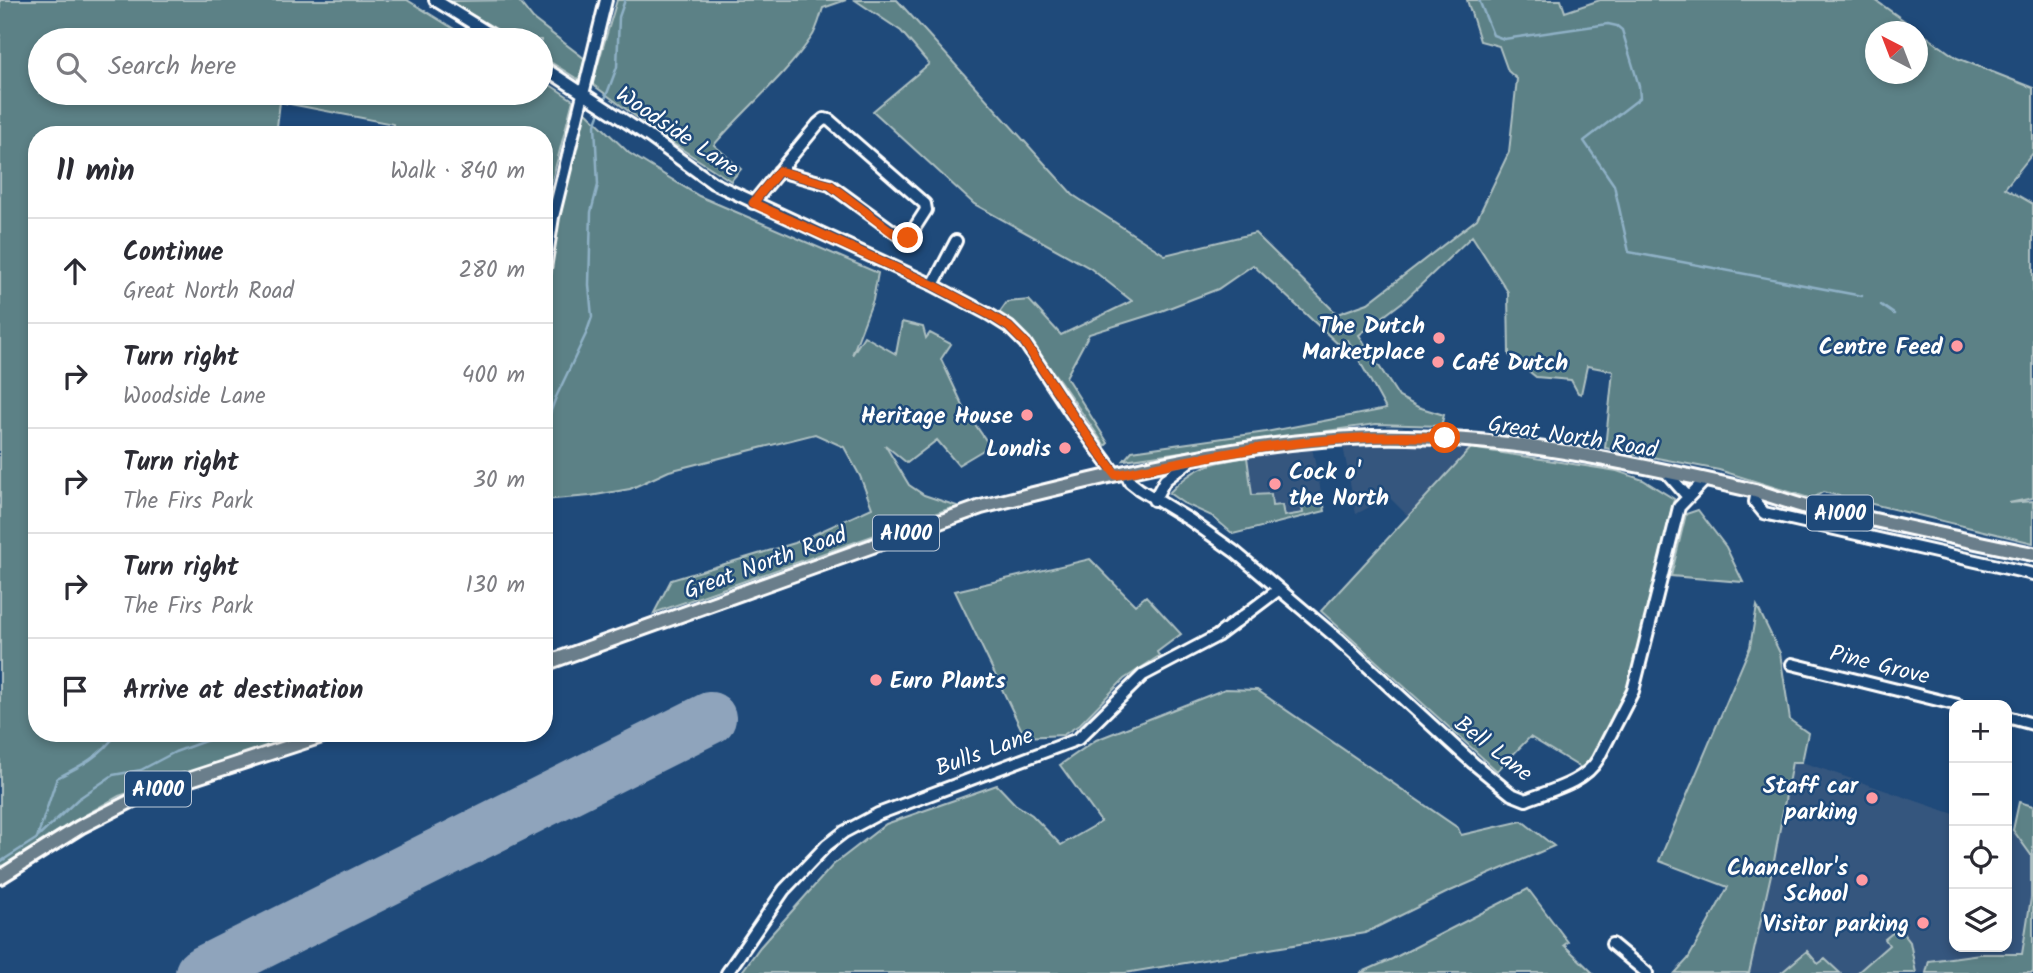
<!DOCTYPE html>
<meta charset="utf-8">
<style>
:root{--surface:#fff;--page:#f7f7f7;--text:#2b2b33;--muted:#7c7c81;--line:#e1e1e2}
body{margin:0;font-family:Kalam,sans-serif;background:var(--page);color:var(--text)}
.controls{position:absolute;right:21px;bottom:21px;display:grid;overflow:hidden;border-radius:14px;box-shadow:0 4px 10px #0003}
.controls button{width:63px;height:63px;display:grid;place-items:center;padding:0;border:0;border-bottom:2px solid var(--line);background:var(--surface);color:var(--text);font:35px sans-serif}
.compass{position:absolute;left:1865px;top:21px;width:63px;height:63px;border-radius:50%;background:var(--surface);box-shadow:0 4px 10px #0003;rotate:318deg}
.stop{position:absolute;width:21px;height:21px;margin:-16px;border:5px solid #ea580c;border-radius:50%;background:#fff}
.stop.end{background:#ea580c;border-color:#fff;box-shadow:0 2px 7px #0008}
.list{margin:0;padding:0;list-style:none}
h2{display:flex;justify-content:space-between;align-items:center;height:91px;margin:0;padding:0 28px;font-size:30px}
h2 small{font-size:23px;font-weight:400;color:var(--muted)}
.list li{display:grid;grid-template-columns:46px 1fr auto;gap:21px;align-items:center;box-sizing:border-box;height:105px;padding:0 28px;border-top:2px solid var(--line)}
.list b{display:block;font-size:26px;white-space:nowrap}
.list p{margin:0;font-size:23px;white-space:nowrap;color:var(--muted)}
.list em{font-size:23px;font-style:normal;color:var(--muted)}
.icon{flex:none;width:38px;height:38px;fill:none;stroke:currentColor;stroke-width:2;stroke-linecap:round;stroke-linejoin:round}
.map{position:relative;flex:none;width:2033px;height:973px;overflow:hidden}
.search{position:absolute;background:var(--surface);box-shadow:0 4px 10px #0003;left:28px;top:28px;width:525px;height:77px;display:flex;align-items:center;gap:18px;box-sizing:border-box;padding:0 24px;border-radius:38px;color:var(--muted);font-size:26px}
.panel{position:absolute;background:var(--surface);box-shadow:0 4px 10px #0003;left:28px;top:126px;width:525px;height:616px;border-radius:28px}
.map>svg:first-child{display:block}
.built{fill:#36567e}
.green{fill:#5c8186;stroke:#aec0c2;stroke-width:2;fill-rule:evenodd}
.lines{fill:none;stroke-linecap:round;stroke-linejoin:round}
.stream{stroke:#8fb1c6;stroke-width:2.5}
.runway{stroke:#8fa4bc;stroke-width:52}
.minor-casing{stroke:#fff;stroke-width:16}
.major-casing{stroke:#fff;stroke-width:18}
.minor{stroke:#1f4a7a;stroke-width:10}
.major{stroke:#6b7e8b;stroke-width:12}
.route{stroke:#ea580c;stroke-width:9}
.poi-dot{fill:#ff9aa2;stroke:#1f4a7a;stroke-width:2.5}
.labels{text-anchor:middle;stroke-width:5;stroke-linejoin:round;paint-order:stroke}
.shield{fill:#1f4a7a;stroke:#bcc9d7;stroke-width:2}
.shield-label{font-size:21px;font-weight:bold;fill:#fff}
.street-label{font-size:23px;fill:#fff;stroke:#1f4a7a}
.poi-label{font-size:23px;font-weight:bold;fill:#fff;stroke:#1f4a7a;text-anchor:end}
</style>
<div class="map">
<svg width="2033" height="973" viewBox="0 0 2033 973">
<rect width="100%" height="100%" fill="#1f4a7a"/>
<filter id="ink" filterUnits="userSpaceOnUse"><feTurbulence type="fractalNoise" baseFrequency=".0143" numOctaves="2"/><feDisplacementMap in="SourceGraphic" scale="14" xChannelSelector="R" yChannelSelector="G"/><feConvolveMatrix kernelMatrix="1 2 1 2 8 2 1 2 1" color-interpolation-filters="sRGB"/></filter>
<g filter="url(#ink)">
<path class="built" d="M1419 444 1471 448 1408 516 1389 497 1356 514 1343 446Z
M1312 448 1325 511 1233 534 1212 516 1183 503 1169 493 1181 480 1207 464 1255 454Z
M1792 761 1802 762 1954 814V947H2007V828L2013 830 2031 855V898L2022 954H1980L1929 961 1926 973H1749L1774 861Z"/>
<path class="green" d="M0 0H407L472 40H40V93H541V79L573 100 544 211V135H394L393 124 280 102 276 135H37V733H312L119 796 64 827 0 868Z
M518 0 533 19 585 59 579 80 541 56V40H515L449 1Z
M617 0H846L823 8C820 17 817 30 811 38 785 76 745 109 714 145L741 169 731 181 669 141 592 84Z
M855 0H897L1073 195 1165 255 1255 233 1337 314 1368 303 1477 219 1509 152 1517 79 1508 71 1499 46 1480 41 1467 0H1561L1565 12 1600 0H1875L1957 58 2033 88V153L2005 188 2033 204V498L2009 503 2033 501V543L1823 492 1812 499 1719 470 1605 448 1613 371 1587 366 1581 394 1578 393 1571 380 1536 377 1509 355 1508 292 1472 236 1405 300 1359 335 1399 397 1418 407 1444 415 1441 426 1376 424 1124 460 1132 451 1266 432 1386 409 1348 340 1338 344 1253 265 1218 289 1156 313 1089 334 1066 377 1108 443 1105 446 1060 381 1023 333 997 316 1007 302 1029 300 1061 335 1132 301 1090 268 974 204 873 111 929 64 901 31ZM1876 32H1918V74H1876Z
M584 110 629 153 699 196 878 273 873 300 852 355 864 336 896 354 902 322 923 327 926 338 930 333 951 344 941 359 965 410 990 446 958 465 937 440 907 463 885 445 909 485 924 495 957 506 654 613 671 580 795 543 872 508 860 476 844 447 815 434 669 471 630 489 590 496 544 500V310L561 199Z
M1471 448 1617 471 1643 480 1674 499 1637 654 1626 691 1590 762 1583 769 1530 737 1497 771 1321 611Z
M1247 457 1252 495 1271 494 1272 506 1282 505 1284 516 1303 513 1301 501 1322 496 1325 511 1233 534 1212 516 1183 503 1169 493C1195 465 1211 463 1247 457Z
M1698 510 1726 547 1743 582 1671 576 1686 514Z
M1090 559 1135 605 1146 596 1181 634 1157 652 1159 656 1124 679 1079 725 1063 735 1025 737 955 591Z
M1757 606 1780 653 1790 720 1808 733 1802 762H1792L1774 861 1749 973H1675L1688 959 1728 887 1659 861 1750 647Z
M1225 689 1257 690 1458 828 1461 835 1522 821 1554 846 1446 893 1365 933 1125 973H741L760 947 833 865 886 824 997 785 1015 804 1032 815 1061 845 1101 822 1060 765 1096 740Z
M2019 802 2033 806V973H1926L1929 961 1980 954H2022L2031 898V855L2013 830Z
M1528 889 1568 942 1564 945 1593 973H1360L1392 959Z
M1905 923 1903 933 1910 942 1916 973H1857L1889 945 1885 939Z
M1807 951 1818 964 1825 959 1840 973H1781Z"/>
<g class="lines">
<path class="stream" d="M1479 0 1493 35 1504 39 1608 24 1617 26 1622 30 1639 86 1640 98 1584 141 1614 185 1629 252 1862 296
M605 99 617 67 619 17 625 0
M1881 305 1894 314
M544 430 556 397 586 334 592 317 589 285 591 212 598 185 595 125 600 112
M37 838 57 778C81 766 101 756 117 733
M0 862 36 839 78 799 113 775 141 770 175 752 227 733"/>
<path class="runway" d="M201 973 710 718"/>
<defs>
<path id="minor" d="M435 0 500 40
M541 66 648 136 713 183 933 285 990 315 1009 327 1025 343 1075 419 1116 475
M753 203 818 124 824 119 829 120 925 204 926 210 908 238 904 239 830 185 779 171
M544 275 553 217 606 0
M933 285 956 241
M1126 473 1130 482 1139 489 1190 520 1235 552 1338 639 1473 763 1511 794 1526 800C1551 790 1584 783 1598 759L1633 691 1679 507 1704 481
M1667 473 1688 497
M1757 492 1755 502 1764 513 2033 574
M1154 500 1165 480 1192 459
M1792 664 1958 705
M2007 717 2033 724
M1612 944 1647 973
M727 973 784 890 827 845 844 832 878 814 1078 739 1143 675 1217 636 1278 590"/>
<path id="major" d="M544 664 981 507C1108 475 1240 441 1372 437 1501 434 1630 462 1755 491 1772 496 1789 502 1806 507 1827 512 1849 515 1870 519 1924 531 1979 543 2033 554
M0 877 80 827 145 794 331 733"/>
</defs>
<use href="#minor" class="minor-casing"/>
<use href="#major" class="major-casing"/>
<use href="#minor" class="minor"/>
<use href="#major" class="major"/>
</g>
</g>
<g class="lines" filter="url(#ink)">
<path class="route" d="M908 238H900L830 185 779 171 753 203 933 285 990 315 1009 327 1025 343 1075 419 1116 475C1225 452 1333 431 1445 438"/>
</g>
<g class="poi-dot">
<circle cx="1439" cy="338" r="7"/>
<circle cx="1957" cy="346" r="7"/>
<circle cx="1438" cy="362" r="7"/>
<circle cx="1027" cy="415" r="7"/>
<circle cx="1065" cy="448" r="7"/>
<circle cx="1275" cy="484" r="7"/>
<circle cx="876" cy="680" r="7"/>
<circle cx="1872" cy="798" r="7"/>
<circle cx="1862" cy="880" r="7"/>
<circle cx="1923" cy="923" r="7"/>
</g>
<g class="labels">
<g class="shield">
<rect x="1807" y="495.5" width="66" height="35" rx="5"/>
<rect x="873" y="515.5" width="66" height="35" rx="5"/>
<rect x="125" y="771.5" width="66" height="35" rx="5"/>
</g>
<g class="shield-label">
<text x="1840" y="520">A1000</text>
<text x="906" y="540">A1000</text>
<text x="158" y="796">A1000</text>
</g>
<g class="street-label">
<text transform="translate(678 131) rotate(34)" y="8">Woodside Lane</text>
<text transform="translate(1573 436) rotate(9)" y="8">Great North Road</text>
<text transform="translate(765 562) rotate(-20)" y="8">Great North Road</text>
<text transform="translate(1880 664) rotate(14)" y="8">Pine Grove</text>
<text transform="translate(1494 748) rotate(38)" y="8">Bell Lane</text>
<text transform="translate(984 751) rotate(-20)" y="8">Bulls Lane</text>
</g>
<g class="poi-label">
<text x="1425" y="333">The Dutch<tspan x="1425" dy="26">Marketplace</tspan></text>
<text x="1943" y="354">Centre Feed</text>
<text x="1452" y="370" text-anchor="start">Café Dutch</text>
<text x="1013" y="423">Heritage House</text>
<text x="1051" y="456">Londis</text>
<text x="1289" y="479" text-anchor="start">Cock o'<tspan x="1289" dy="26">the North</tspan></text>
<text x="890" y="688" text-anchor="start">Euro Plants</text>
<text x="1858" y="793">Staff car<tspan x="1858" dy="26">parking</tspan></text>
<text x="1848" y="875">Chancellor's<tspan x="1848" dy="26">School</tspan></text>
<text x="1909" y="931">Visitor parking</text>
</g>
</g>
</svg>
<div class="controls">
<button>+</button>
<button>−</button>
<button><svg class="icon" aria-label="locate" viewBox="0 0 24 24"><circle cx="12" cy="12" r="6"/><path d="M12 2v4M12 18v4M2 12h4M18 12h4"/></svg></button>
<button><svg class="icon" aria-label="layers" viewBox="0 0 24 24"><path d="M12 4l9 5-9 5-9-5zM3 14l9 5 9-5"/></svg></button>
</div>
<svg class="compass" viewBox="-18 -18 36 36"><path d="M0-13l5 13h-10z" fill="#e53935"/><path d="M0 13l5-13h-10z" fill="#7c7c81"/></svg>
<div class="stop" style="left:1445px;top:438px"></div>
<div class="stop end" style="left:908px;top:238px"></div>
<div class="search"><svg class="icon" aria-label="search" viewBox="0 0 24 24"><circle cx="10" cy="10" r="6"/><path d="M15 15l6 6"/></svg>Search here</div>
<section class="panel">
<h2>11 min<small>Walk · 840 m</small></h2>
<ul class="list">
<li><svg class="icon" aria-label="ahead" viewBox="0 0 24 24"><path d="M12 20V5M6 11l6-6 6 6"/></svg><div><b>Continue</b><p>Great North Road</p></div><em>280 m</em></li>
<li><svg class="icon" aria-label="right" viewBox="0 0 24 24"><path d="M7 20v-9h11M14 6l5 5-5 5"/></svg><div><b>Turn right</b><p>Woodside Lane</p></div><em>400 m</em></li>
<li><svg class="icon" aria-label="right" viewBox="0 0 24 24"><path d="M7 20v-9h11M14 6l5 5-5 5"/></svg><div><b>Turn right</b><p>The Firs Park</p></div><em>30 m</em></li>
<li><svg class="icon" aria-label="right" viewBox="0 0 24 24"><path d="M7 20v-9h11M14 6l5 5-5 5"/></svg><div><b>Turn right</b><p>The Firs Park</p></div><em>130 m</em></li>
<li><svg class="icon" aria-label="arrive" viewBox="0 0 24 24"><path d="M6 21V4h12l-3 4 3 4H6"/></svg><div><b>Arrive at destination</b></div></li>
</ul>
</section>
</div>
